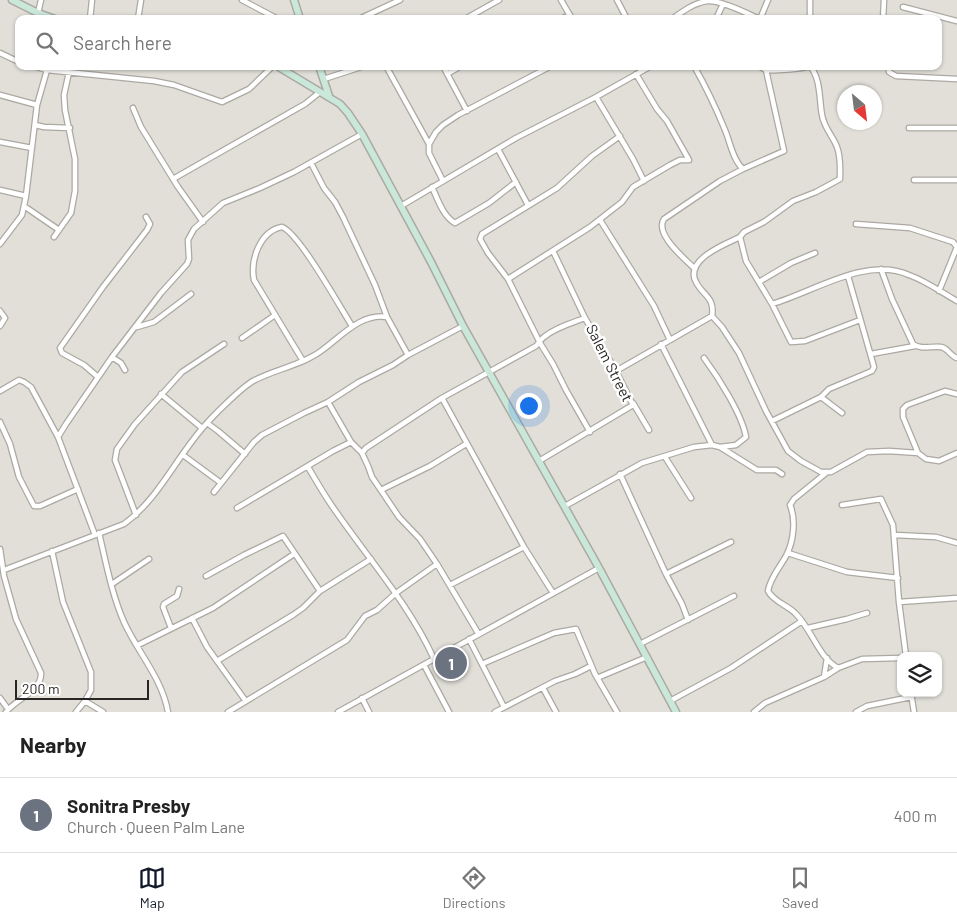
<!DOCTYPE html>
<meta charset="utf-8">
<style>
:root{--surface:#fff;--page:#f6f6f6;--text:#222;--muted:#767676;--line:#e0e0e0;--accent:#111827}
body{margin:0;font-family:Barlow,sans-serif;background:var(--page);color:var(--text)}
.controls{position:absolute;right:15px;bottom:15px;display:grid;overflow:hidden;border-radius:10px;box-shadow:0 1px 4px #0004}
.controls button{width:45px;height:45px;display:grid;place-items:center;padding:0;border:0;border-bottom:1px solid var(--line);background:var(--surface);color:var(--text);font:25px sans-serif}
.compass{position:absolute;left:837px;top:85px;width:45px;height:45px;border-radius:50%;background:var(--surface);box-shadow:0 1px 4px #0004;rotate:152deg}
.scale{position:absolute;left:15px;bottom:12px;width:134px;box-sizing:border-box;padding-left:5px;border:2px solid #272624;border-top:0;font-size:14px;line-height:18px;white-space:nowrap;color:#272624;-webkit-text-stroke:4px #fff;paint-order:stroke}
.you{position:absolute;left:528px;top:405px;width:18px;height:18px;margin:-12px;border:4px solid #fff;border-radius:50%;background:#1a73e8;box-shadow:0 0 0 8px #1a73e833}
.badge{display:grid;place-items:center;width:32px;height:32px;border-radius:50%;background:var(--accent);color:#fff;font-size:16px;font-weight:700}
.pin{position:absolute;translate:-50% -50%;border:2px solid #fff;box-shadow:0 1px 5px #0006}
.list{margin:0;padding:0;list-style:none}
h2{display:flex;justify-content:space-between;align-items:center;height:65px;margin:0;padding:0 20px;font-size:21px}
h2 small{font-size:16px;font-weight:400;color:var(--muted)}
.list li{display:grid;grid-template-columns:32px 1fr auto;gap:15px;align-items:center;box-sizing:border-box;height:75px;padding:0 20px;border-top:1px solid var(--line)}
.list b{display:block;font-size:19px;white-space:nowrap}
.list p{margin:0;font-size:16px;white-space:nowrap;color:var(--muted)}
.list em{font-size:16px;font-style:normal;color:var(--muted)}
.icon{flex:none;width:28px;height:28px;fill:none;stroke:currentColor;stroke-width:2;stroke-linecap:round;stroke-linejoin:round}
.map{position:relative;flex:none;width:957px;height:712px;overflow:hidden}
.search{position:absolute;background:var(--surface);box-shadow:0 1px 4px #0004;left:15px;right:15px;top:15px;height:55px;display:flex;align-items:center;gap:12px;box-sizing:border-box;padding:0 18px;border-radius:10px;color:var(--muted);font-size:19px}
.sheet{height:140px;background:var(--surface)}
nav{display:flex;justify-content:space-around;align-items:center;box-sizing:border-box;height:70px;border-top:1px solid var(--line);background:var(--surface);font-size:14px;color:var(--muted)}
nav a{display:grid;justify-items:center;gap:2px}
nav .on{color:var(--accent)}
.map>svg:first-child{display:block}
.lines{fill:none;stroke-linecap:round;stroke-linejoin:round}
.street-casing{stroke:#aca9a3;stroke-width:7}
.secondary-casing{stroke:#aca9a3;stroke-width:9}
.street{stroke:#fff;stroke-width:4.5}
.secondary{stroke:#cae8d9;stroke-width:6}
.labels{text-anchor:middle;stroke-width:5;stroke-linejoin:round;paint-order:stroke}
.street-label{font-size:15px;fill:#272624;stroke:#fff}
</style>
<div class="map">
<svg width="957" height="712" viewBox="0 0 957 712">
<rect width="100%" height="100%" fill="#e1dfd8"/>
<g class="lines">
<defs>
<path id="street" d="M242 0 278 19
M561 0 572 19
M617 0 627 19
M903 7 957 21
M38 13 41 0
M90 19 92 0
M138 19 141 0
M359 19 400 0
M465 19 499 0
M561 19 570 15
M672 19C683 11 694 3 707 1 720 0 747 13 759 19
M716 19 723 4
M760 19 768 0
M810 19V0
M883 19 884 0
M0 53 19 62
M33 66 47 70 154 81 174 85 222 102 249 89 273 66
M386 66 429 144
M443 66 467 111
M694 66C706 87 716 108 725 130 730 142 733 160 743 169L784 151 766 70
M759 66C760 67 765 69 766 70 773 71 803 69 809 66
M888 66 889 72 896 76 957 79
M447 74 461 66
M324 79 364 66
M0 95 37 105
M596 97 633 159 644 181
M133 108 141 127 178 187 203 222
M35 125 44 127 70 128
M909 128H957
M0 142 32 148
M498 149 528 205
M311 163 324 188 335 202 343 217 375 285 387 317 408 355
M173 179 305 104 320 92
M914 180H957
M443 181 429 153V144L436 132 443 125 458 115 551 66
M432 187C438 200 443 216 455 223L489 203 516 182
M0 190 26 196
M24 206 59 230
M401 206 516 138 596 97 651 66
M600 220 654 306 670 340
M856 224 910 228 953 242 957 247 939 291
M54 237 71 213 75 191V159L65 110 64 95 69 72
M740 237 746 261 772 304 791 342 805 341 860 320
M0 244 22 215 26 196 37 105 47 70
M695 269C685 259 654 234 664 219L720 181 743 169
M881 269 892 299 913 344C921 350 931 346 941 347 948 348 950 356 957 358
M508 279 590 227 622 202 633 187 670 165 680 160H689L667 121 657 109 636 74
M759 282 791 263 815 253
M772 304C814 292 865 256 909 275 926 281 941 292 957 301
M0 311 5 318 0 326
M712 316 722 327 739 353 766 411 788 451 801 461 821 472H831L867 452 889 451 918 453 926 459 939 461 957 453
M137 327 154 322 191 294
M242 338 275 315
M661 344 712 445
M871 354 915 346
M112 357 121 363 125 370
M303 361 254 280C250 260 260 231 282 227 299 233 340 307 352 326
M616 371 712 316C715 297 703 296 696 282 684 260 725 244 740 237L744 232 764 222 793 201 816 192 840 179C840 168 841 157 837 147 833 136 824 128 822 115 819 99 821 79 810 66
M98 377 84 365 62 353 60 348 103 287 147 230 150 224 146 217
M0 391 19 380 24 382 31 387 58 437 95 535
M161 394 202 428
M821 397 842 413
M442 398 524 547 553 593
M328 402 351 442 362 453 368 466 372 477 399 517 420 539 437 564 478 633
M633 403 649 430
M772 421 821 397 829 389 872 371 874 367 848 276
M0 422 10 444 19 477 34 506H40L78 489
M207 423 218 431 245 454
M590 432 566 390 553 364 540 343 508 279 488 253 480 239 482 234 557 188 592 156 620 136
M58 437 66 424 112 357 161 293 187 264 189 259 188 240 194 229 223 203 260 188 294 172 362 134
M720 447 757 470H776L782 474
M362 453 366 448 442 398 536 346C539 343 541 339 544 337 556 327 572 323 585 318
M918 453 903 417V409L907 405 945 391 957 394
M183 455 221 483
M665 457 691 498
M539 461 633 405 616 371 585 318 553 251
M308 467C315 479 322 491 330 503 365 555 408 602 434 659
M826 473 794 499 790 505C796 519 794 541 786 556 780 567 770 578 768 591 774 602 787 605 795 613 812 629 818 657 838 668
M620 474 666 574 682 604 688 620
M381 490 430 466 466 444
M214 492 254 442 262 435 304 413 328 402 359 382 393 365 408 355 463 326
M842 505 881 499 893 525 899 602 906 656
M565 506 642 463 694 447 712 445 720 447 736 445 746 437C742 414 718 377 704 358
M237 508 333 451 351 442
M136 515 115 460 117 449 135 424 182 372 224 344
M99 533C106 563 112 595 124 622 138 653 162 678 168 712
M895 535 936 537 957 543
M0 549 4 576 16 619 41 673C42 691 16 699 6 712
M52 551 63 602 91 672V690L85 701 76 712
M788 553 847 572 898 578
M4 570 124 524C160 498 177 455 207 423 216 413 244 385 255 380 276 369 302 365 321 351 341 337 360 313 387 317
M666 574 731 542
M206 576 244 555 283 536 320 591
M112 584 149 559
M450 585 524 547
M899 602 957 598
M192 618 207 647 245 700
M171 628 163 607 164 604 177 596 179 589
M808 628 847 619 867 613
M469 639 504 707
M640 644 734 596
M138 645 213 608 294 554
M217 661 293 615 303 608 320 591 371 559
M482 664 554 633 576 629 595 674 617 712
M424 665 449 712
M824 677 827 658
M597 678 647 657
M543 688 556 712
M911 693 914 712
M0 698 8 709
M362 698 369 712
M85 701 103 712
M670 701 731 668 802 621
M228 712 347 640 365 616 377 610 396 593 437 564
M338 712 599 568
M495 712 555 681 575 674 591 666
M754 712 765 703 824 677 838 668 862 659 901 658
M856 712 867 706 911 697"/>
<path id="secondary" d="M12 0 38 13 55 19
M294 0 300 19
M277 66 340 104 348 113 362 134 431 262 463 326 599 568 676 712
M319 66 329 96"/>
</defs>
<use href="#street" class="street-casing"/>
<use href="#secondary" class="secondary-casing"/>
<use href="#street" class="street"/>
<use href="#secondary" class="secondary"/>
</g>
<g class="labels">
<g class="street-label">
<text transform="translate(609 363) rotate(63)" y="5">Salem Street</text>
</g>
</g>
</svg>
<div class="controls">
<button><svg class="icon" aria-label="layers" viewBox="0 0 24 24"><path d="M12 4l9 5-9 5-9-5zM3 14l9 5 9-5"/></svg></button>
</div>
<svg class="compass" viewBox="-18 -18 36 36"><path d="M0-13l5 13h-10z" fill="#e53935"/><path d="M0 13l5-13h-10z" fill="#767676"/></svg>
<div class="scale">200 m</div>
<div class="you"></div>
<div class="pin badge" style="left:451px;top:663px;background:#6b7280">1</div>
<div class="search"><svg class="icon" aria-label="search" viewBox="0 0 24 24"><circle cx="10" cy="10" r="6"/><path d="M15 15l6 6"/></svg>Search here</div>
</div>
<section class="sheet">
<h2>Nearby<small></small></h2>
<ul class="list">
<li><span class="badge" style="background:#6b7280">1</span><div><b>Sonitra Presby</b><p>Church · Queen Palm Lane</p></div><em>400 m</em></li>
</ul>
</section>
<nav>
<a class="on"><svg class="icon" aria-label="map" viewBox="0 0 24 24"><path d="M3 6l6-2 6 2 6-2v14l-6 2-6-2-6 2zM9 4v14M15 6v14"/></svg>Map</a>
<a><svg class="icon" aria-label="directions" viewBox="0 0 24 24"><path d="M12 3l9 9-9 9-9-9zM9 14v-3h6M13 9l2 2-2 2"/></svg>Directions</a>
<a><svg class="icon" aria-label="saved" viewBox="0 0 24 24"><path d="M7 4h10v16l-5-4-5 4z"/></svg>Saved</a>
</nav>
